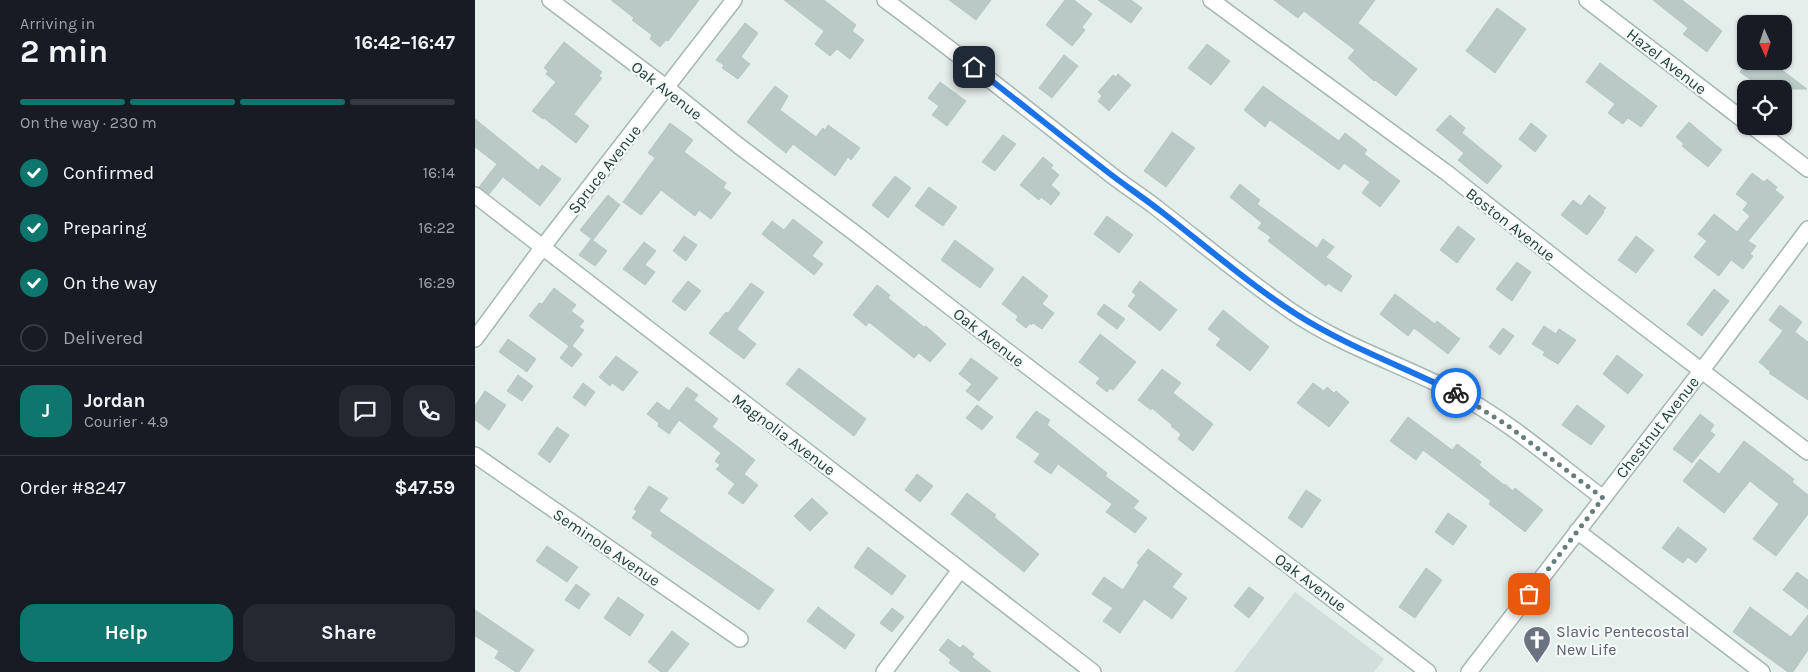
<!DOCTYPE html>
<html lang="en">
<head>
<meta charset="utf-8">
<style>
	body { margin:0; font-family:Karla,sans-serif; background:#242831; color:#f1f3f6; height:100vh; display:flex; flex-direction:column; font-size:19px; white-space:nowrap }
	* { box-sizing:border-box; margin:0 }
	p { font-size:16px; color:#9ea1a6 }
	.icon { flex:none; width:28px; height:28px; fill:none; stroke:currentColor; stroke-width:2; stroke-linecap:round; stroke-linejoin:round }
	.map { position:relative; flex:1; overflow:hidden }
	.drawer { display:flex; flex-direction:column; background:#171b24; width:475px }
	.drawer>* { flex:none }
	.needle { width:32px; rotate:177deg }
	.fabs { position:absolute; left:1262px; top:15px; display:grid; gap:10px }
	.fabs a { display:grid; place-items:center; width:55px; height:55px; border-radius:10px; background:#171b24; box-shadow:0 1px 4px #0004; font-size:25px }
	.pin { position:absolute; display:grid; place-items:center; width:42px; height:42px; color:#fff; margin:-21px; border-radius:10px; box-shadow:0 2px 8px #0006 }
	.courier { position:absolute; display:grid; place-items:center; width:50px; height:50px; margin:-25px; border:4px solid #1a73e8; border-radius:50%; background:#fff; color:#222; box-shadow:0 1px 6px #0007 }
	.head em { font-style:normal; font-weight:700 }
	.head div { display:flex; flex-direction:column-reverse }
	.head { display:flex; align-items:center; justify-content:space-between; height:85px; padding:0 20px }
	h1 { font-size:32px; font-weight:700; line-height:38px }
	.bar { display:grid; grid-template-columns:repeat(4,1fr); gap:8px 5px; align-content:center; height:60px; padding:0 20px }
	.bar i { height:6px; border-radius:4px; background:#363941 }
	.bar .on { background:#0f766e }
	.bar p { grid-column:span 4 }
	.line { display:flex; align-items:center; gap:12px; padding:0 20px; border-top:1px solid #363941 }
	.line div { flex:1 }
	.round { display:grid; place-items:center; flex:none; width:52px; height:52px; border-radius:15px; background:#242831 }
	ol { padding:0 20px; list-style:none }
	li { display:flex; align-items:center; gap:15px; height:55px }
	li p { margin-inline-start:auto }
	li .icon { padding:5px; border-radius:50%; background:#0f766e; color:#fff; stroke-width:4 }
	li:last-child { color:#9ea1a6 }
	li i { width:28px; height:28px; border:2px solid #363941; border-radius:50% }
	.primary-button { display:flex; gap:10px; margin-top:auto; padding:10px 20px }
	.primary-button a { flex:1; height:58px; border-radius:15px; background:#0f766e; color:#fff; font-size:20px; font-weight:700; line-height:58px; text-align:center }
	.primary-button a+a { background:#242831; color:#f1f3f6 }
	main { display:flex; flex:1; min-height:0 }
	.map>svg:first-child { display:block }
</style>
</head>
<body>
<main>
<section class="drawer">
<div class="head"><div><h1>2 min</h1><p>Arriving in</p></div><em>16:42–16:47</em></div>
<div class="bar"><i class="on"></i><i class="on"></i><i class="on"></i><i></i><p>On the way · 230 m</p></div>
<ol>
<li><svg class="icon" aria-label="check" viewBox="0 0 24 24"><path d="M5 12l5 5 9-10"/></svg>Confirmed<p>16:14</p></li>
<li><svg class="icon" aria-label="check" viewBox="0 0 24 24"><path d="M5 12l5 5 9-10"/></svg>Preparing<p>16:22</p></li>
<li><svg class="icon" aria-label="check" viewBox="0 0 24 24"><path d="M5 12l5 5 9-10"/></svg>On the way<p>16:29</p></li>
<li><i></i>Delivered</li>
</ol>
<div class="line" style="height:90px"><b class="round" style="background:#0f766e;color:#fff">J</b><div><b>Jordan</b><p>Courier · 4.9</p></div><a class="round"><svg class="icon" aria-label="chat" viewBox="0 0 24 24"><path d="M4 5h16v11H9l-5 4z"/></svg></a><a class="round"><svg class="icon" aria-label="phone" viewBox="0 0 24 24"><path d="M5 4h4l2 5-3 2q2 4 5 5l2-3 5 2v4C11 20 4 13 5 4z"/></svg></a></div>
<div class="line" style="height:65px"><div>Order #8247</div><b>$47.59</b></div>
<div class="primary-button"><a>Help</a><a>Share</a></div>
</section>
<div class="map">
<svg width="1333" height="672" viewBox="0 0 1333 672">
	<rect width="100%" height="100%" fill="#e4eeeb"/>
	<path fill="#d2dedb" d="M820,592L909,659L899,672H759Z"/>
	<path fill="#b9c9c5" stroke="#b6c8c4" d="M136,0H224L193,41L191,40L185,47L175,39L177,35L157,20L159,18Z
		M309,0H349L381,25L377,31L389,40L375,59L362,49L355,56L340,44L349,31Z
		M474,0H516L501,20Z
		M590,0H599L617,14L607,27L610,30L597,46L571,25Z
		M623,0H656L667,8L656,23Z
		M799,0H900L883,23L942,69L921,96L900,80L899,81L873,58L880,50L829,11L823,18Z
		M1178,0H1207L1247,31L1232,52L1208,34L1213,28Z
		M1022,8L1051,29L1020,73L991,51Z
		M270,23L283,33L266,57L275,64L263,79L247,68L249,65L241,60Z
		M89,42L127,72L124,76L127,78L99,114L114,126L101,143L69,118L68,119L57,111L81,82L71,74L73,71L69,68Z
		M732,44L755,61L736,85L713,68Z
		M589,55L603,66L577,98L564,88Z
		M1273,61H1295L1332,89H1289L1265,72Z
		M1125,63L1182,106L1166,127L1153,118L1148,124L1133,113L1140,104L1111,82Z
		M643,74L656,85L634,111L623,101L627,96L623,92L638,75L641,77Z
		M465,82L491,101L472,126L457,115L464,106L453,98Z
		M300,86L313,96L305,110L341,137L348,128L350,130L353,125L385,148L376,160L373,157L360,176L318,144L311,153L272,122Z
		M788,86L864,141L870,133L892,150L889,154L925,181L905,207L887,193L895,182L869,163L864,170L795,120L790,127L769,110Z
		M975,115L990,128L987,133L1027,166L1012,184L983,160L989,153L961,130Z
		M0,119L63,170L67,165L86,179L65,206L28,177L14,194L4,187L22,164L0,147Z
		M1214,122L1247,150L1233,167L1207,146L1209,144L1201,137Z
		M195,123L218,140L209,152L251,183L248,188L256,193L236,219L224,210L220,216L186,190L166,215L148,202L180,158L173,153Z
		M1056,123L1072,136L1060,152L1044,139Z
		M697,132L720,148L691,187L669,171Z
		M528,135L541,144L520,171L507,162Z
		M568,157L578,165L576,168L584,175L576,185L585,193L576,205L566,197L564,200L545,185Z
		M1277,173L1289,182L1292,179L1302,187L1300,190L1309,197L1273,241L1281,246L1275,254L1278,256L1268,269L1256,260L1244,276L1219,257L1232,241L1223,234L1239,214L1262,232L1275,216L1268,210L1273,203L1261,194Z
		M420,176L436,188L413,218L397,205Z
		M765,184L785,200L782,204L842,248L848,239L859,247L851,257L877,276L866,292L853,283L851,286L793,241L796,237L783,228L787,223L755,197Z
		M454,187L482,207L468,226L440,206Z
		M133,195L145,205L118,240L105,230Z
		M1114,195L1131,208L1128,211L1129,212L1112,235L1086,215L1098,200L1106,206Z
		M632,216L658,235L644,253L619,234Z
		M318,219L348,242L337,256L348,264L339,275L287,234L297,221L309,230Z
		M983,226L1000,239L982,263L965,250Z
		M209,236L222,245L211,261L198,251Z
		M1161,236L1179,250L1161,273L1143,260Z
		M116,239L132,251L120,266L104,255Z
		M480,240L519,269L505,288L466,260Z
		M169,242L181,251L170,265L180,272L170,285L148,269Z
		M1042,262L1056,272L1037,301L1021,289Z
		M548,276L573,296L567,304L579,313L567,329L558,323L556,325L555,323L551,328L541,320L543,316L527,304Z
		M213,281L226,291L210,311L197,301Z
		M665,281L702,310L685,331L653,306L661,295L657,292Z
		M276,283L289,292L262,329L281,344L269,359L234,333L251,312L253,313Z
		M402,285L415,295L413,298L449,327L451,326L471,344L455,362L444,353L439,358L394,322L391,326L378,315Z
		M79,288L101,305L96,311L109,321L104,327L109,330L97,346L107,354L97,367L85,358L94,346L54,316L64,303L67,304Z
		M1239,289L1254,301L1227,336L1212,324Z
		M920,294L960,324L962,321L985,339L973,354L939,328L933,336L905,314Z
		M629,304L650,319L642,329L622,314Z
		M1305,305L1327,322L1320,332L1333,342V400L1294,373L1296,372L1284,362L1308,331L1294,320Z
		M748,310L794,347L775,371L741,345L746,339L733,329Z
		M1069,326L1081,334L1084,329L1101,340L1083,364L1068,355L1070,352L1057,344Z
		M1028,328L1039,336L1025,355L1014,347Z
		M625,334L661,362L638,390L635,388L632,392L621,383L625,378L604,362Z
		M33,339L61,359L52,372L24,352Z
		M1142,355L1168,375L1153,394L1128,374Z
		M141,356L163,372L148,391L137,383L135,386L124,377Z
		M496,358L523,378L504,401L491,391L497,384L484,374Z
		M324,368L391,419L379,436L311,384Z
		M687,369L706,383L698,393L738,424L718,451L703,439L706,434L696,426L697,425L677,408L676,410L663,400Z
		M43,375L58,386L47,401L32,391Z
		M108,383L120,392L110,406L98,397Z
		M838,383L849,391L852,387L859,393L861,391L874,402L854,427L822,403Z
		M212,387L223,395L219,400L243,419L237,427L280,460L269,474L283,485L268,504L253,493L260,484L241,469L245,465L240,461L246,453L204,420L194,434L183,426L184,423L172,414L182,402L194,411Z
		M10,391L31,405L14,430L0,420V406Z
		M502,405L518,417L507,430L491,418Z
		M1102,405L1130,426L1116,445L1087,425Z
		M561,411L575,420L572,425L632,473L630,476L664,501L658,508L672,518L660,533L631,512L637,504L583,464L576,474L559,462L565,454L541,437Z
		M1225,414L1239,425L1235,431L1240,435L1217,463L1198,449Z
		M933,417L977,450L982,444L1006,462L1004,465L1029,485L1030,484L1038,491L1040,488L1068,510L1050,532L1014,504L1016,501L948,450L941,460L915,441Z
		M82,427L94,435L75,463L63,454Z
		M1269,441L1319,479L1317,482L1333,495V514L1301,556L1278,539L1304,504L1275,481L1249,513L1208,481L1225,459L1244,474Z
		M442,474L458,486L445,502L430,490Z
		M174,486L193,498L184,511L299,590L284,610L176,536L178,532L157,518L162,511L159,509Z
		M831,490L846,500L827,528L813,518Z
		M492,493L521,515L519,517L564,554L549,572L476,514Z
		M337,498L353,513L335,531L319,516Z
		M973,513L992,526L978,545L960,532Z
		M1203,527L1232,549L1221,563L1213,557L1208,563L1187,548Z
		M72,546L103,567L92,582L61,561Z
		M393,547L431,576L417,595L379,567Z
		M673,549L707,574L697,587L712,598L697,619L669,599L645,633L628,621L638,608L617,594L629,577L648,590L664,565L662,563Z
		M951,568L967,580L940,618L924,607Z
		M1322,572L1333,580V609L1308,590Z
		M101,584L115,594L104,609L90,600Z
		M774,587L789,598L774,618L759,606Z
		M143,597L169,615L155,636L129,618Z
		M343,607L380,635L370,649L332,621Z
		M1275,607L1316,637L1333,615V650L1318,672H1313L1258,632Z
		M417,608L429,617L417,632L405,623Z
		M0,610L59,650L44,672H41L20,658L24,651L0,636Z
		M197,631L214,644L192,672H186L173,662Z
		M473,639L485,648L488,645L499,654L497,657L516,672H486L474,663L476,660L464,650Z"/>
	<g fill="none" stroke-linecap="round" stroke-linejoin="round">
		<defs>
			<path id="minor" d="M75,0L192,88L264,146L381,234L502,328L953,672
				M410,0C485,55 557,113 630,170C647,184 665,195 683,209C728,244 772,281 819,313C870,347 928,365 981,393C1034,421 1080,462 1128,498
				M736,0L972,173L1113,284L1333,452
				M1112,0L1271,122
				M1277,126L1333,169
				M0,195L618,672
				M0,339L67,248L259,0
				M0,455L265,639
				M1102,531L1287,672
				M409,672L485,570
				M994,672L1227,370L1333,229"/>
		</defs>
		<use href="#minor" stroke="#a6b6b4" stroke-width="18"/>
		<use href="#minor" stroke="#fff" stroke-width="15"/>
	</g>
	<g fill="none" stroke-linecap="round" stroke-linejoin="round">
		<path stroke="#677d7b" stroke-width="5" stroke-dasharray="0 9" d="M981,393L1032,425L1128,498L1054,594"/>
		<path stroke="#1a73e8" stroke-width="6" d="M499,67C543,101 586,136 630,170C649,185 669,198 688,213C732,247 774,284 821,314C871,346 927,366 981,393"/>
	</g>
	<defs>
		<symbol id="church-pin" viewBox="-11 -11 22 30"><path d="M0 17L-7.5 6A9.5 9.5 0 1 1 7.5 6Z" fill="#6b7280" stroke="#f5faf8"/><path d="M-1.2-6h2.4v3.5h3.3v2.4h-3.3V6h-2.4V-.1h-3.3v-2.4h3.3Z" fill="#fff"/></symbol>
	</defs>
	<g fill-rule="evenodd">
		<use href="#church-pin" x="1046" y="624" width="32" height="43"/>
	</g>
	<g text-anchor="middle" stroke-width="4.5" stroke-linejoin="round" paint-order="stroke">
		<g font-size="16" fill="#23403e" stroke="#f5faf8">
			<text transform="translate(1192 61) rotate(38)" y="6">Hazel Avenue</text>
			<text transform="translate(192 90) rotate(38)" y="6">Oak Avenue</text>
			<text transform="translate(129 169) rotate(-52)" y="6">Spruce Avenue</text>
			<text transform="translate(1036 224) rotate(38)" y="6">Boston Avenue</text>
			<text transform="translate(514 337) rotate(38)" y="6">Oak Avenue</text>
			<text transform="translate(1182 427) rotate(-52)" y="6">Chestnut Avenue</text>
			<text transform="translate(309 434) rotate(37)" y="6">Magnolia Avenue</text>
			<text transform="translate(132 547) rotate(34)" y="6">Seminole Avenue</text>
			<text transform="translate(836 582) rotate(37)" y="6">Oak Avenue</text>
		</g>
		<g font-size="16" fill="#5b616d" stroke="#f5faf8" text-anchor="start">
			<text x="1081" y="637">Slavic Pentecostal<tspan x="1081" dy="18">New Life</tspan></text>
		</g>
	</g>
</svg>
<div class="fabs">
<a><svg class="needle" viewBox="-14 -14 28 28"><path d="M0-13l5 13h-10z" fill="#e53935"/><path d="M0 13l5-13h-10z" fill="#9ea1a6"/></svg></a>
<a><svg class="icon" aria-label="locate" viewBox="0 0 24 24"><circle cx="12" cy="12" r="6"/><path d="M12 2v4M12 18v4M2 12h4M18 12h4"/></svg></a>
</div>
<div class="pin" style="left:1054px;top:594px;background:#ea580c"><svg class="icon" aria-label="bag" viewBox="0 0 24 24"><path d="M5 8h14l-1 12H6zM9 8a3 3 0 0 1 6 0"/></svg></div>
<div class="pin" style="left:499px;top:67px;background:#1f2937"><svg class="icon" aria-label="home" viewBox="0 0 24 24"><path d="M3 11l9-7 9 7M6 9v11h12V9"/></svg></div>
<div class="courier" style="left:981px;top:393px"><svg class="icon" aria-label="bike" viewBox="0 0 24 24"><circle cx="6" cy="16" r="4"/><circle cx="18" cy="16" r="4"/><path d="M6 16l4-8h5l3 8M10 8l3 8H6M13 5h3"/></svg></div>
</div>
</main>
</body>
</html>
